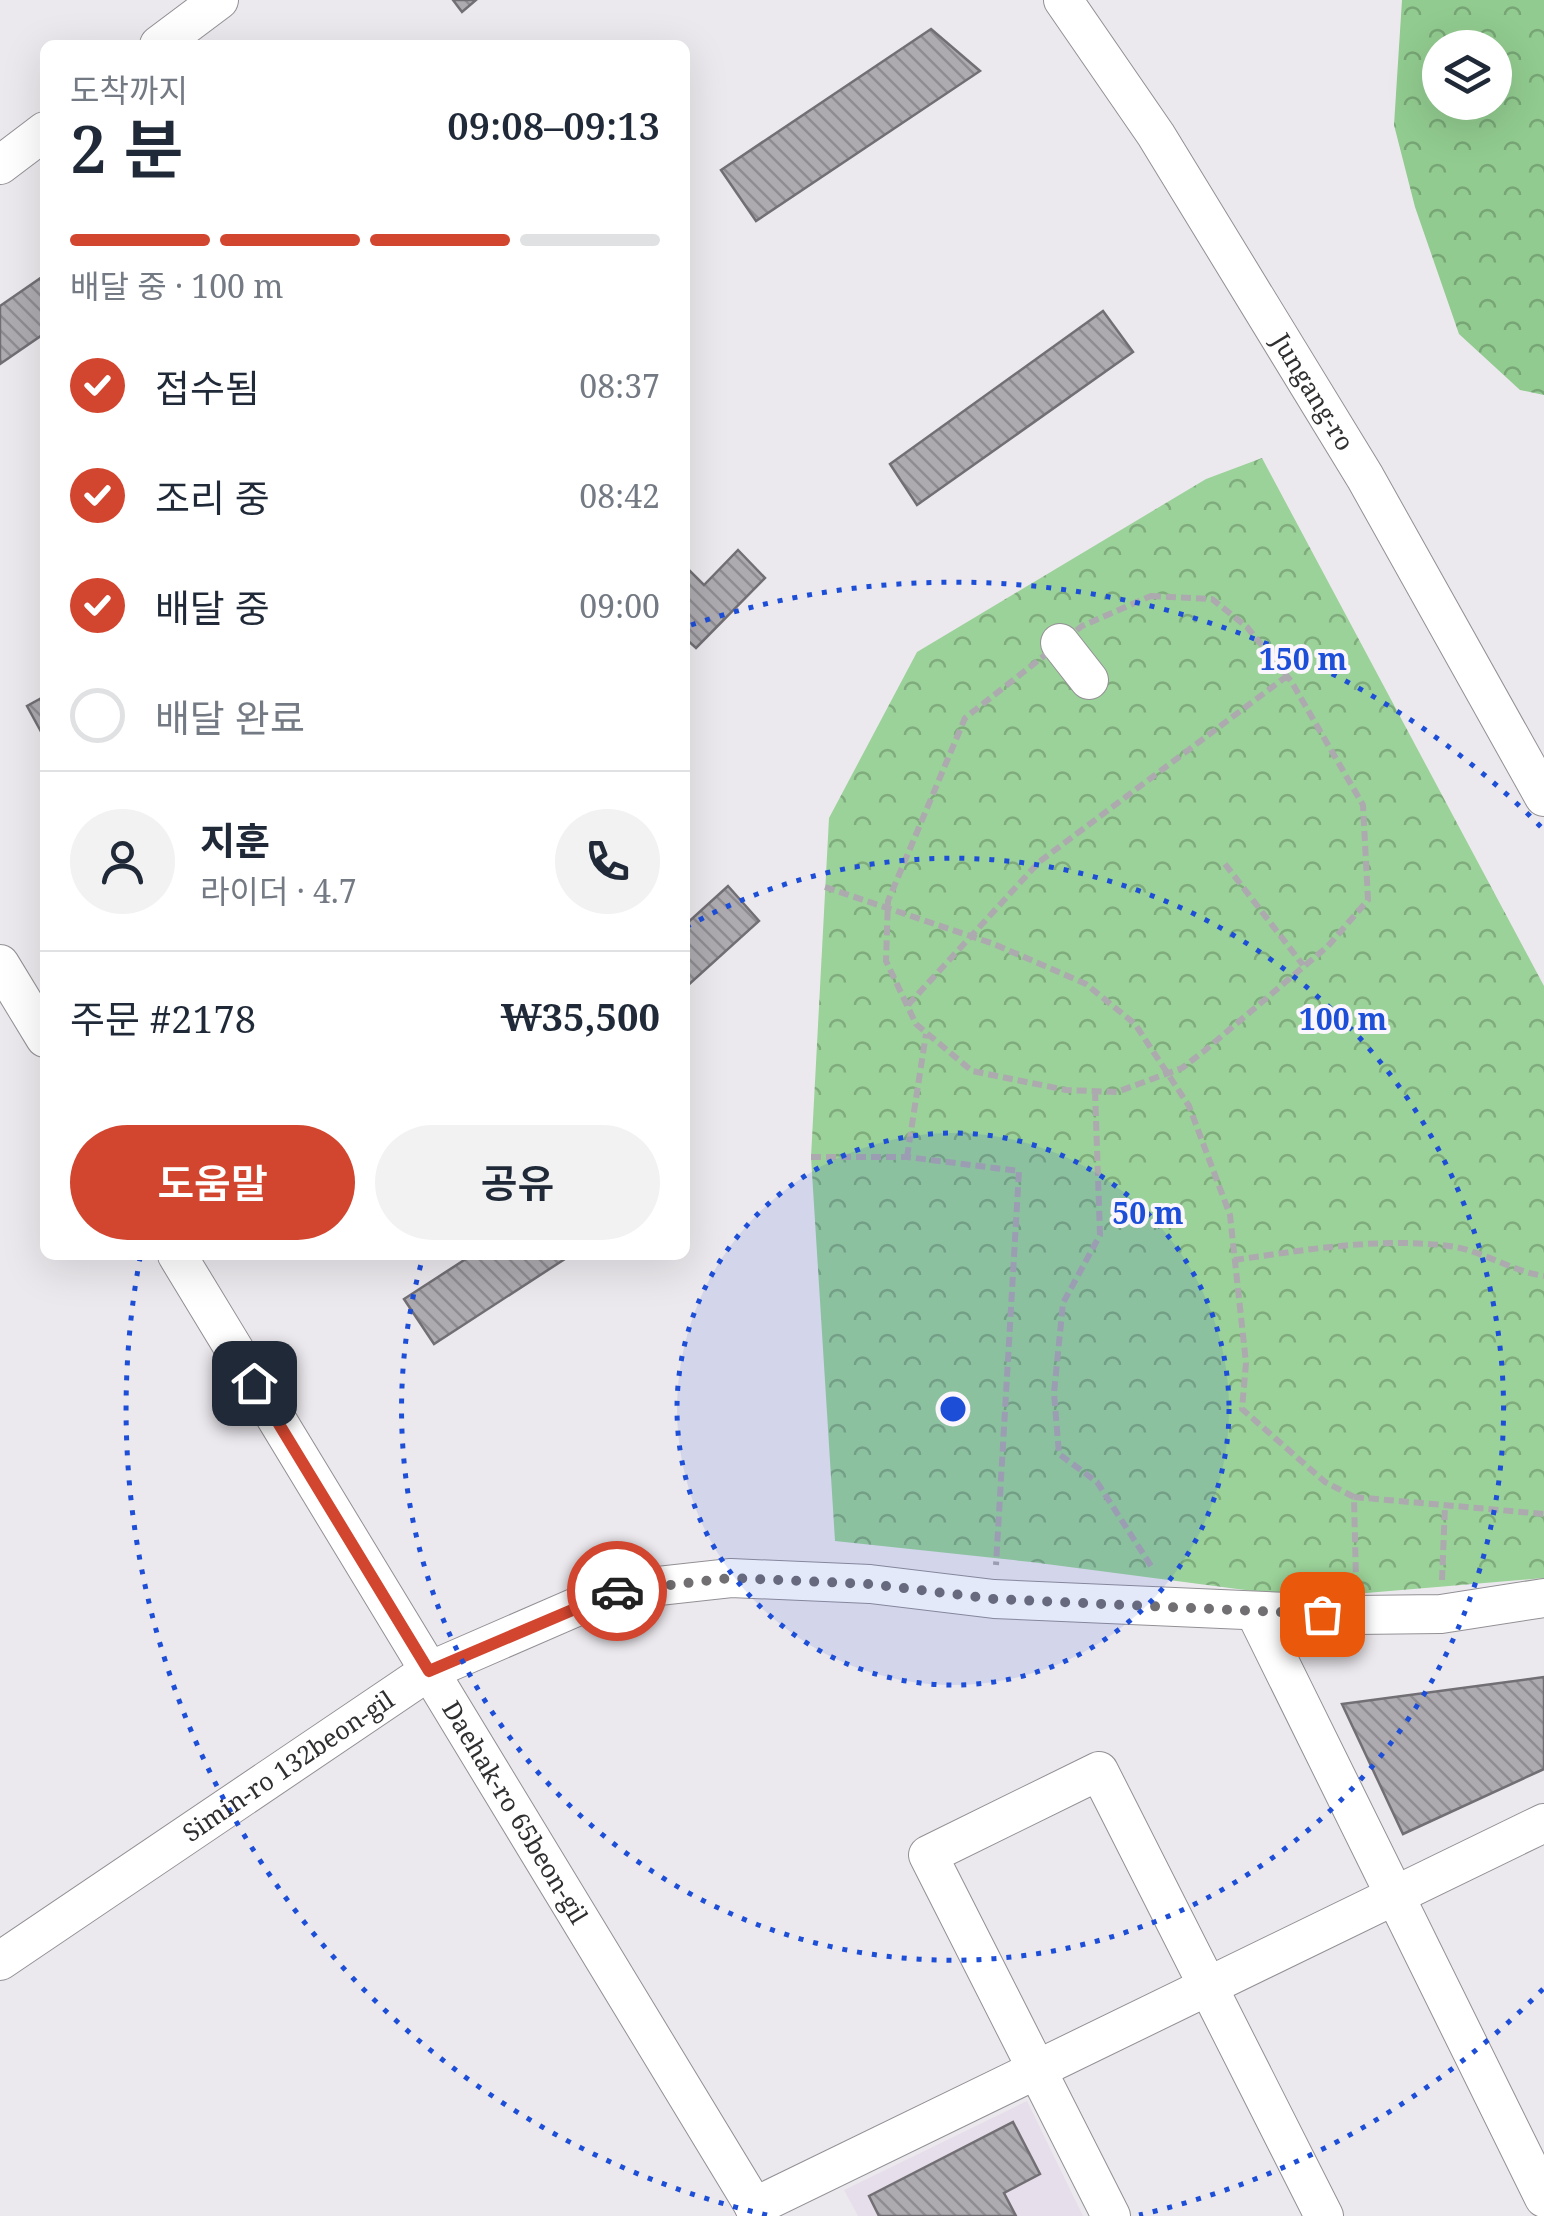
<!DOCTYPE html>
<html lang="ko">
<head>
<meta charset="utf-8">
<style>
	body { margin:0; font-family:"Noto Serif","Noto Sans KR",serif; background:#f2f2f3; color:#1f2937; height:100vh; display:flex; flex-direction:column; font-size:38px; white-space:nowrap }
	* { box-sizing:border-box; margin:0 }
	p { font-size:32px; color:#747a83 }
	.icon { flex:none; width:55px; height:55px; fill:none; stroke:currentColor; stroke-width:2; stroke-linecap:round; stroke-linejoin:round }
	.map { position:relative; flex:1; overflow:hidden }
	.sheet { position:absolute; left:40px; top:40px; width:650px; height:1220px; display:flex; flex-direction:column; background:#fff; border-radius:15px; box-shadow:0 10px 40px #0002 }
	.sheet>* { flex:none }
	.tools { position:absolute; left:1422px; top:30px; display:grid; gap:20px }
	.tools a { display:grid; place-items:center; width:90px; height:90px; border-radius:50%; background:#fff; box-shadow:0 10px 40px #0002; font-size:50px }
	.pin { position:absolute; display:grid; place-items:center; width:85px; height:85px; color:#fff; margin:-42px; border-radius:20px; box-shadow:0 5px 15px #0006 }
	.courier { position:absolute; display:grid; place-items:center; width:100px; height:100px; margin:-50px; border:8px solid #d2462f; border-radius:50%; background:#fff; color:#222; box-shadow:0 2px 12px #0007 }
	.summary em { font-style:normal; font-weight:600 }
	.summary div { display:flex; flex-direction:column-reverse }
	.summary { display:flex; align-items:center; justify-content:space-between; height:170px; padding:0 30px }
	h1 { font-size:65px; font-weight:600; line-height:75px }
	.bar { display:grid; grid-template-columns:repeat(4,1fr); gap:15px 10px; align-content:center; height:120px; padding:0 30px }
	.bar i { height:12px; border-radius:8px; background:#e0e1e3 }
	.bar .selected { background:#d2462f }
	.bar p { grid-column:span 4 }
	.line { display:flex; align-items:center; gap:25px; padding:0 30px; border-top:2px solid #e0e1e3 }
	.line div { flex:1 }
	.round { display:grid; place-items:center; flex:none; width:105px; height:105px; border-radius:52px; background:#f2f2f3 }
	ol { padding:0 30px; list-style:none }
	li { display:flex; align-items:center; gap:30px; height:110px }
	li p { margin-inline-start:auto }
	li .icon { padding:10px; border-radius:50%; background:#d2462f; color:#fff; stroke-width:4 }
	li:last-child { color:#747a83 }
	li i { width:55px; height:55px; border:5px solid #e0e1e3; border-radius:50% }
	.action { display:flex; gap:20px; margin-top:auto; padding:20px 30px }
	.action a { flex:1; height:115px; border-radius:60px; background:#d2462f; color:#fff; font-size:40px; font-weight:600; line-height:115px; text-align:center }
	.action a+a { background:#f2f2f3; color:#1f2937 }
	.map>svg:first-child { display:block }
</style>
</head>
<body>
<div class="map">
<svg width="1544" height="2216" viewBox="0 0 1544 2216">
	<defs>
		<pattern id="forest-crowns" width="20" height="18" patternUnits="userSpaceOnUse" patternTransform="scale(2.5)"><rect width="20" height="18" fill="#91cb8f"/><path d="M2 6a3 3 0 1 1 6 0M12 15a3 3 0 1 1 6 0" fill="none" stroke="#77a575"/></pattern>
		<pattern id="park-crowns" width="20" height="18" patternUnits="userSpaceOnUse" patternTransform="scale(2.5)"><rect width="20" height="18" fill="#9bd299"/><path d="M2 6a3 3 0 1 1 6 0M12 15a3 3 0 1 1 6 0" fill="none" stroke="#7fab7d"/></pattern>
		<pattern id="building-back-hatch" width="6" height="6" patternUnits="userSpaceOnUse" patternTransform="scale(2.5)"><rect width="6" height="6" fill="#aeabb0"/><path d="M-1 5l2 2M0 0l6 6M5-1l2 2" fill="none" stroke="#8e8c90"/></pattern>
	</defs>
	<rect width="100%" height="100%" fill="#ece9ee"/>
	<path fill="#e6deea" d="M1027,2101L1083,2216H858L844,2190Z"/>
	<path fill="url(#forest-crowns)" fill-rule="evenodd" d="M1402,0H1544V395L1520,390L1459,334L1415,207L1394,125ZM1440,48H1495V102H1440Z"/>
	<path fill="url(#park-crowns)" d="M1262,458L1544,986V1578L1307,1598L1031,1562L835,1541L811,1157L829,818L917,652L1206,479Z"/>
	<path fill="url(#building-back-hatch)" stroke="#726f74" stroke-width="2.5" d="M453,0H476L462,12Z
		M931,29L980,71L756,221L721,170Z
		M42,277L45,281V333L0,364V306Z
		M1103,311L1133,352L917,505L890,464Z
		M738,550L765,578L696,648L685,638V566L704,585Z
		M45,696V739L27,706Z
		M728,886L759,921L685,988V925Z
		M472,1255H571L434,1344L404,1299Z
		M1544,1677V1769L1403,1834L1342,1704Z
		M1013,2122L1040,2174L1004,2193L1016,2216H879L869,2196Z"/>
	<g fill="none" stroke-linecap="round" stroke-linejoin="round">
		<defs>
			<g id="minor">
				<path id="s1" d="M1063,0L1156,135L1365,477L1544,797"/>
				<path d="M159,45L219,0"/>
				<path d="M0,165L45,131"/>
				<path d="M1060,643L1089,680"/>
				<path d="M0,964L45,1038"/>
				<path id="s2" d="M177,1255L760,2216"/>
				<path d="M1255,1612L1544,2198"/>
				<path id="s3" d="M0,1961L429,1671L613,1591L731,1578L870,1584L994,1599L1356,1615L1441,1614L1544,1598"/>
				<path d="M754,2207L1544,1823"/>
				<path d="M1111,2216L928,1855L1099,1771L1324,2216"/>
			</g>
		</defs>
		<use href="#minor" stroke="#939095" stroke-width="40"/>
		<path stroke="#acaaae" stroke-width="6" stroke-dasharray="10 5" stroke-linecap="butt" d="M1151,596L1212,599L1247,627L1291,681L1363,805L1368,900L1328,946L1203,1052L1182,1068L1117,1092L1066,1090L972,1071L916,1024L886,961L888,901L965,718L1082,626Z
			M1225,864L1303,965
			M825,887L994,944L1086,984L1135,1024L1189,1106L1230,1215L1246,1363L1242,1409L1325,1482L1354,1497L1356,1581
			M908,1005L1039,862L1287,676
			M1095,1091L1100,1235L1063,1303L1054,1393L1059,1454L1097,1482L1153,1569
			M811,1157H907L1019,1171L996,1565
			M907,1157L926,1034
			M1234,1260C1306,1250 1377,1237 1449,1246C1481,1250 1511,1271 1544,1276
			M1354,1497L1544,1514
			M1442,1580L1445,1506"/>
		<use href="#minor" stroke="#fff" stroke-width="38"/>
	</g>
	<g fill="none" stroke-linecap="round" stroke-linejoin="round">
		<path stroke="#716f72" stroke-width="10" stroke-dasharray="0 18" d="M617,1591L731,1578L870,1584L994,1599L1322,1614"/>
		<path stroke="#d2462f" stroke-width="12" d="M254,1383L429,1671L617,1591"/>
	</g>
	<circle cx="953" cy="1409" r="276" fill="#1d4ed8" fill-opacity=".12"/>
	<g fill="none" stroke="#1d4ed8" stroke-width="5" stroke-dasharray="5 10">
		<circle cx="953" cy="1409" r="276"/>
		<path d="M686 927A551 551 0 1 1 423 1257"/>
		<path d="M1543 1989A827 827 0 0 1 1139 2215M767 2215A827 827 0 0 1 140 1258M691 625A827 827 0 0 1 1543 829"/>
	</g>
	<g text-anchor="middle" stroke-width="8" stroke-linejoin="round" paint-order="stroke">
		<g font-size="25" fill="#2f2e30" stroke="#faf6fb">
			<text dy="9" stroke="none"><textPath href="#s1" startOffset="465">Jungang-ro</textPath></text>
			<text dy="9" stroke="none"><textPath href="#s3" startOffset="348">Simin-ro 132beon-gil</textPath></text>
			<text dy="9" stroke="none"><textPath href="#s2" startOffset="652">Daehak-ro 65beon-gil</textPath></text>
		</g>
	</g>
	<circle cx="953" cy="1409" r="15" fill="#1d4ed8" stroke="#faf6fb" stroke-width="5"/>
	<g font-size="30" text-anchor="middle" font-weight="bold" fill="#1d4ed8" stroke="#faf6fb" stroke-width="8" stroke-linejoin="round" paint-order="stroke">
		<text x="1303" y="670">150 m</text>
		<text x="1343" y="1030">100 m</text>
		<text x="1148" y="1224">50 m</text>
	</g>
</svg>
<div class="tools">
<a><svg class="icon" aria-label="layers" viewBox="0 0 24 24"><path d="M12 4l9 5-9 5-9-5zM3 14l9 5 9-5"/></svg></a>
</div>
<div class="pin" style="left:1322px;top:1614px;background:#ea580c"><svg class="icon" aria-label="bag" viewBox="0 0 24 24"><path d="M5 8h14l-1 12H6zM9 8a3 3 0 0 1 6 0"/></svg></div>
<div class="pin" style="left:254px;top:1383px;background:#1f2937"><svg class="icon" aria-label="home" viewBox="0 0 24 24"><path d="M3 11l9-7 9 7M6 9v11h12V9"/></svg></div>
<div class="courier" style="left:617px;top:1591px"><svg class="icon" aria-label="car" viewBox="0 0 24 24"><path d="M5 17H2v-5l4-1 3-4h7l3 4 3 1v5h-3M9 17h6M6 11h13"/><circle cx="7" cy="17" r="2"/><circle cx="17" cy="17" r="2"/></svg></div>
<section class="sheet">
<div class="summary"><div><h1>2 분</h1><p>도착까지</p></div><em>09:08–09:13</em></div>
<div class="bar"><i class="selected"></i><i class="selected"></i><i class="selected"></i><i></i><p>배달 중 · 100 m</p></div>
<ol>
<li><svg class="icon" aria-label="check" viewBox="0 0 24 24"><path d="M5 12l5 5 9-10"/></svg>접수됨<p>08:37</p></li>
<li><svg class="icon" aria-label="check" viewBox="0 0 24 24"><path d="M5 12l5 5 9-10"/></svg>조리 중<p>08:42</p></li>
<li><svg class="icon" aria-label="check" viewBox="0 0 24 24"><path d="M5 12l5 5 9-10"/></svg>배달 중<p>09:00</p></li>
<li><i></i>배달 완료</li>
</ol>
<div class="line" style="height:180px"><a class="round"><svg class="icon" aria-label="person" viewBox="0 0 24 24"><circle cx="12" cy="8" r="4"/><path d="M4 21q1-7 8-7t8 7"/></svg></a><div><b>지훈</b><p>라이더 · 4.7</p></div><a class="round"><svg class="icon" aria-label="phone" viewBox="0 0 24 24"><path d="M5 4h4l2 5-3 2q2 4 5 5l2-3 5 2v4C11 20 4 13 5 4z"/></svg></a></div>
<div class="line" style="height:130px"><div>주문 #2178</div><b>₩35,500</b></div>
<div class="action"><a>도움말</a><a>공유</a></div>
</section>
</div>
</body>
</html>
